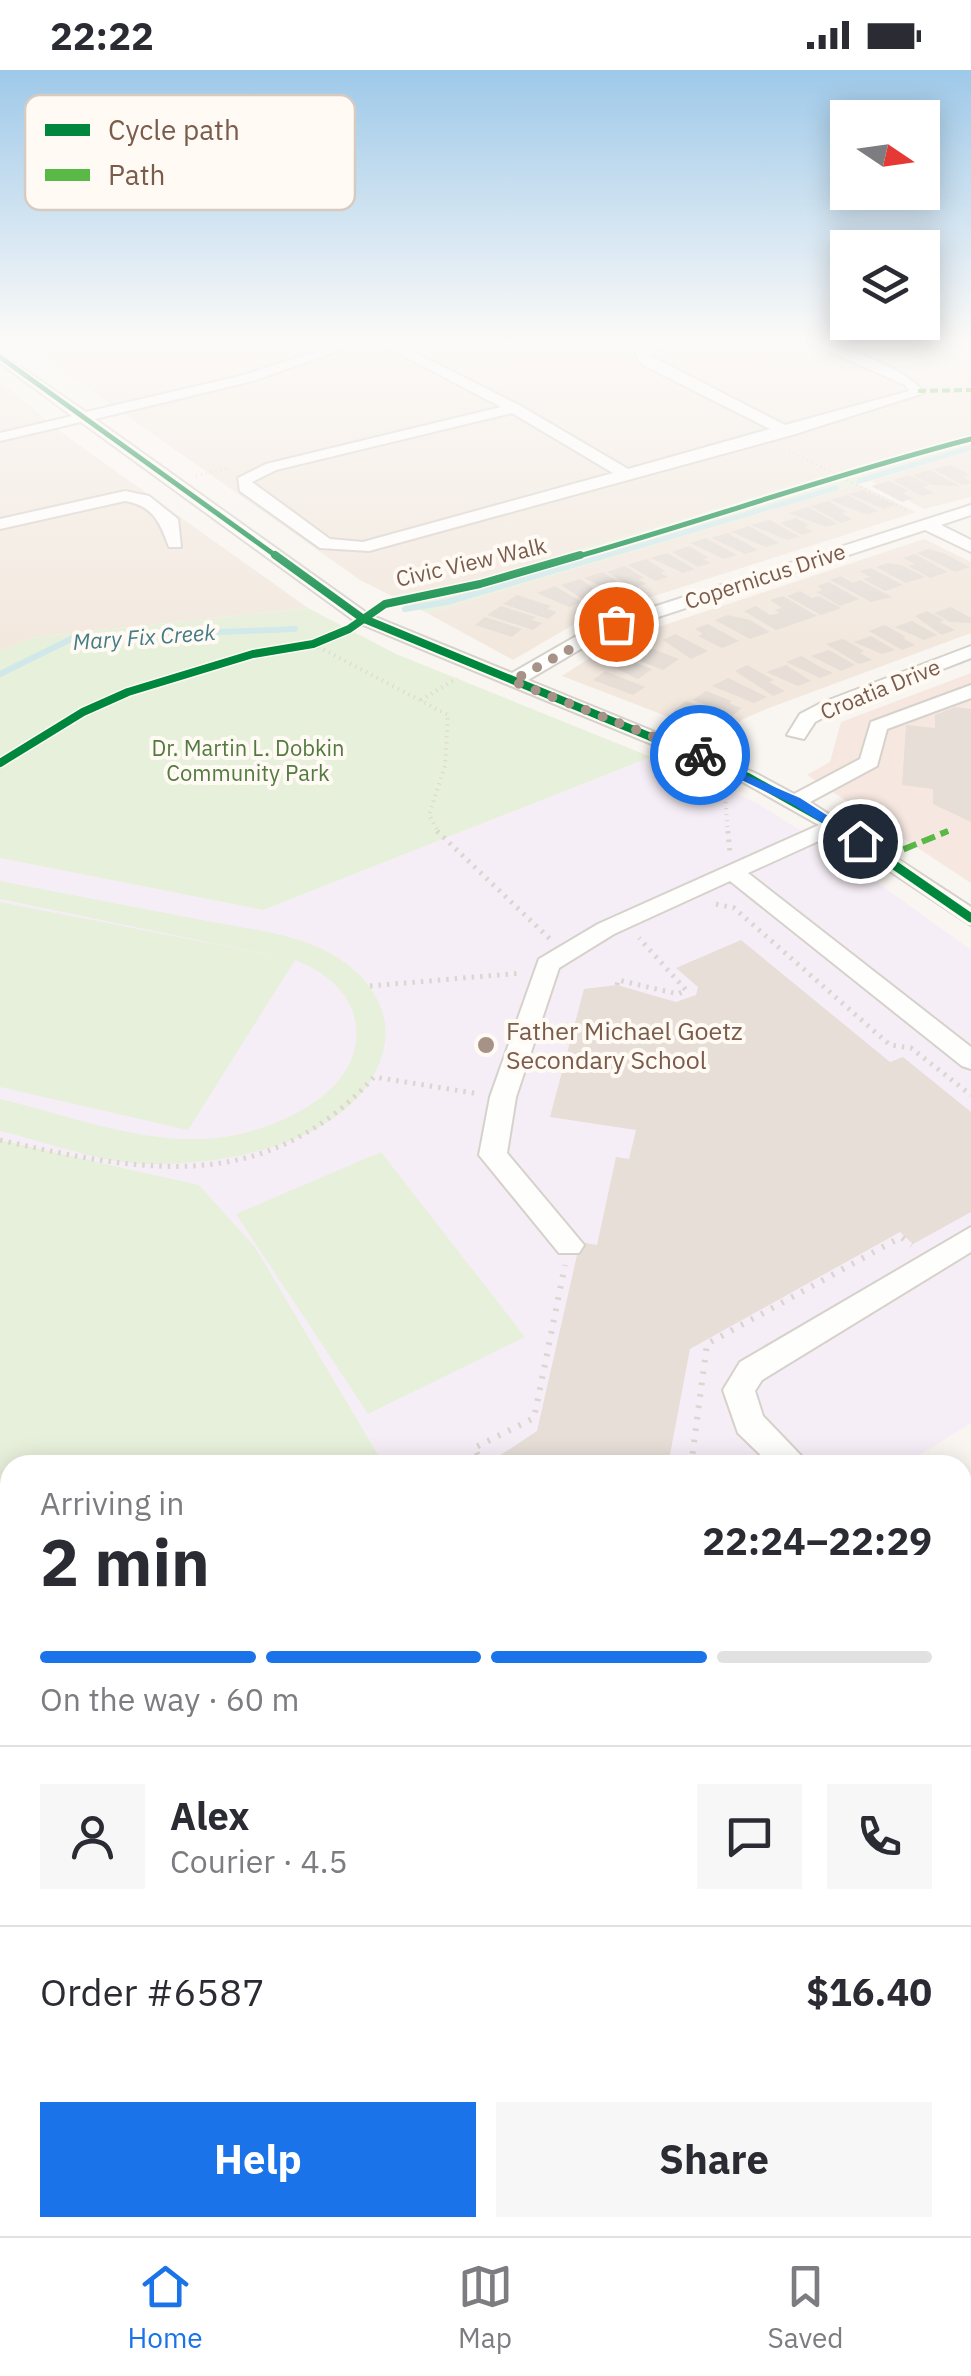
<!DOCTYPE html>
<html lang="en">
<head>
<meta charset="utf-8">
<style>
	body { margin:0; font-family:"IBM Plex Sans",sans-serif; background:#f7f7f7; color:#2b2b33; height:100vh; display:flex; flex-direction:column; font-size:38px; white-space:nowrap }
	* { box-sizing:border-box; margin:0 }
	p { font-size:32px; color:#7c7c81 }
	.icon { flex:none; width:55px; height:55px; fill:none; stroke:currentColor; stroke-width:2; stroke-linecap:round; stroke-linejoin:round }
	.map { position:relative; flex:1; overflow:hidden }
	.drawer { position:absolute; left:0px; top:1385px; width:972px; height:782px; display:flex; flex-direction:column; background:#fff; border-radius:30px 30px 0 0; box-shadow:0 5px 25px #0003 }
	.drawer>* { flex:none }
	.needle { width:65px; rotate:103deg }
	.controls { position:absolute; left:830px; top:30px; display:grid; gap:20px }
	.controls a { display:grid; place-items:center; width:110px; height:110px; border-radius:0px; background:#fff; box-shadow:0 5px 25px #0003; font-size:50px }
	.pin { position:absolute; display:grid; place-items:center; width:85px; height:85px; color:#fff; margin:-42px; border:5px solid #fff; border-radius:50%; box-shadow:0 2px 10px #0007 }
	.courier { position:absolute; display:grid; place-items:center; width:100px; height:100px; margin:-50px; border:8px solid #1a73e8; border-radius:50%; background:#fff; color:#222; box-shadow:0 2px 12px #0007 }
	.overview em { font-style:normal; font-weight:800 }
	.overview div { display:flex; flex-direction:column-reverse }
	.overview { display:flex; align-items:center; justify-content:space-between; height:170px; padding:0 40px }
	h1 { font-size:65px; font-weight:800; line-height:75px }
	.bar { display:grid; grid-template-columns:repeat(4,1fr); gap:15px 10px; align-content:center; height:120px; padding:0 40px }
	.bar i { height:12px; border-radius:8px; background:#e1e1e2 }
	.bar .on { background:#1a73e8 }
	.bar p { grid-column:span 4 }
	.line { display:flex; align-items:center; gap:25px; padding:0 40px; border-top:2px solid #e1e1e2 }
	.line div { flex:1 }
	.round { display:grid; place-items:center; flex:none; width:105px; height:105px; border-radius:0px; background:#f7f7f7 }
	.primary-button { display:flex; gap:20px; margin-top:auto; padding:20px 40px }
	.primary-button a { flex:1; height:115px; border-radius:0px; background:#1a73e8; color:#fff; font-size:40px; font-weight:800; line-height:115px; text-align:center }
	.primary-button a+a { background:#f7f7f7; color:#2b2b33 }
	.status { display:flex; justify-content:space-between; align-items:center; height:70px; padding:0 50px; background:#fff; direction:ltr }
	.status svg { height:28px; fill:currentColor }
	.menu { display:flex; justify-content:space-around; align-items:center; height:140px; border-top:2px solid #e1e1e2; background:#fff; font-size:28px; color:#7c7c81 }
	.menu a { display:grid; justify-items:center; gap:5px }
	.menu .on { color:#1a73e8 }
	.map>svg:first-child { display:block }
</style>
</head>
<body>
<div class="status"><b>22:22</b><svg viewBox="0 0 49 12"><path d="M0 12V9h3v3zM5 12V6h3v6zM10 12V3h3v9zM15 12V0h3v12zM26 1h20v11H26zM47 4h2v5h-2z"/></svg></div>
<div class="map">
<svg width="971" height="2166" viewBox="0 0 971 2166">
	<rect width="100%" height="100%" fill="#f9f5f0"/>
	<path fill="#f2e8de" d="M24,273H923L971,291V362L474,511L392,526L360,510Z
		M0,311L65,365L308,538L34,567L0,581Z
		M971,381V427L924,439L871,411Z
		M858,414L916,442L583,549L513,590L427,543Z
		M924,469L971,492V563L769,638L743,649L721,667L562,606L616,571Z
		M963,2046L971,2049V2166H492L496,2158H962Z"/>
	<path fill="#f6e8e1" d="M971,603V813L807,705L830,692L841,652Z"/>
	<path fill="#f6eef6" d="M651,687L757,733L841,786L971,880V1353L904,1395H384L255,1177L199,1115L0,1070V788L263,840Z"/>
	<path fill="#e7f0db" d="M971,362V381L427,543L392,526L474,511Z
		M308,538L396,584L651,687L263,840L0,788V581L34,567Z
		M0,811C67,824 134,837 202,850C247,859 300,863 340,889C369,908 392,941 384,978C363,1074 215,1100 133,1093C89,1089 43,1071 0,1061V1029C68,1045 146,1076 217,1068C274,1062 373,1020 354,946C346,918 321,900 295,890L188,1060L0,1017V832L295,890L0,829Z
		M0,1070L199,1115L255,1177L384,1395H10V2158H136L130,2166H0Z
		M381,1082L525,1267L368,1344L236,1144Z"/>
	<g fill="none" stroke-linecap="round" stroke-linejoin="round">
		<path stroke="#d0e8ea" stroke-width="5" d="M859,411L971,378
			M598,488L836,418"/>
		<path stroke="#d0e8ea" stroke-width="6" d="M405,539L447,532L606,485
			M0,604L73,568L295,559"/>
	</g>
	<path fill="#e6ded7" d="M951,395L970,405L963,406L971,413L962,415L933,399Z
		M930,400L960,416L931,415L913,405Z
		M909,405L929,415L923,417L934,423L922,426L892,410Z
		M889,411L909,421L902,423L913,428L902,432L871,416Z
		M863,420L895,435L884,439L849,424Z
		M848,425L878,441L867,445L830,430Z
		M828,431L847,442L841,443L852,449L841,453L810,436Z
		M808,437L838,454L826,457L789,443Z
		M796,448L809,455L805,457L813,462L802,465L780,453Z
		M770,450L800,467L787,470L751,455Z
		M749,456L779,473L766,477L731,462Z
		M728,463L758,480L745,484L711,468Z
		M706,468L737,485L724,489L690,473Z
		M689,476L708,487L703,489L711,493L698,497L672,482Z
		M928,479L943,483L970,497L955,502L917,483Z
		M667,483L695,499L683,503L651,488Z
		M915,484L948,502L930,508L908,496L915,494L903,488Z
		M646,489L665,501L661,503L668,507L655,511L628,495Z
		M888,493L901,495L925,507L906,513L876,497Z
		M625,496L644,508L639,509L646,514L633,518L607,502Z
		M871,498L903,515L885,521L863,509L870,507L859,501Z
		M603,502L629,519L615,523L584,508Z
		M841,506L853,513L860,510L892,527L871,532L830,510Z
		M580,509L598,521L593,523L600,527L587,532L561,515Z
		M829,512L859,529L840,536L816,522L823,520L817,516Z
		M555,516L582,532L569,537L537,523Z
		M800,521L812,528L819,526L841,538L821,545L787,526Z
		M517,525L551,536L547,539L557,542L548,549L503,534Z
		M783,526L817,546L776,560L744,541L756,536L770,545L780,543L775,540L782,538L770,530Z
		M501,536L536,547L532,550L542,553L533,560L487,545Z
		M951,537L971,548V553L950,552L934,543Z
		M927,541L944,550L940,552L955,560L942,565L915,546Z
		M728,545L750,550L770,562L750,569L715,550Z
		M485,547L522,559L512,567L475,555Z
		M912,551L937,565L924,570L895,557Z
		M708,554L739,571L722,578L698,566L703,564L695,559Z
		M885,555L906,567L903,568L915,575L902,580L869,561Z
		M675,564L708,581L691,589L663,570Z
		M871,566L895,580L882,584L854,572Z
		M843,569L864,581L860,583L872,590L859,594L826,574Z
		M630,576L645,582L650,578L679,589L663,600L620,583Z
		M829,580L855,595L841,601L811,586Z
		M614,585L652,599L638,609L603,592Z
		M802,586L818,596L833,603L820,608L786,592Z
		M747,595L774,610L769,612L785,621L773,626L735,601Z
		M786,595L811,611L798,616L766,602Z
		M605,601L645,617L633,625L593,610Z
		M728,608L767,627L754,633L712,616Z
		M706,621L732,631L729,633L742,638L733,645L693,630Z
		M686,631L731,649L721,656L673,641Z
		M955,637L971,639V752L933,734V719L902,715L906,655L935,658V645Z
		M741,870L890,992L903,987L971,1042V1142L913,1174L900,1162L690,1279L668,1395H492L490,1392L537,1361L580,1172L597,1175L616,1087L629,1089L636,1060L550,1047L584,919L617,915L676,932L696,925L698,917L676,898Z
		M971,1700V1764L962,1754V1707Z
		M962,2117L971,2119V2166H944V2158H962Z
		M572,2158H693L697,2161L695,2166H582Z
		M825,2158H902L900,2166H823Z"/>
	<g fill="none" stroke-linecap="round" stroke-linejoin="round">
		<defs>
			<path id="minor" d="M340,273H360L253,311L95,349L368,544L512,603L594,556L971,435V445L941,455L971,470V482L925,460L606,564L528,610L755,703L794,724L860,689L871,652L971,615V628L887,659L877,696L810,732L971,837V855L834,764L748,803L971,977V999L962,996L730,811L614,864L559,898L516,1027L507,1083L584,1175L579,1183H559L479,1085L490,1027L539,889L598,854L819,755L741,711L356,552L81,352L0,371V363L72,346L0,293V283L86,342L244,305Z
				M379,273H396L519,335L628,399L770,359L643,295L635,284L646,273H674L649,285L785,355L909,321L905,315L810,273C839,273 909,299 924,323L792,365L369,481L320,478L240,421L238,408L266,394L501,337ZM512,343L613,403L363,472L330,469L252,412L276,400Z
				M125,421L149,426L178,449L181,477H169C160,453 154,436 125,431L0,459V449Z
				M971,576V588L835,641L815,652L804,669L787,665L800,644L821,633Z
				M971,1157V1182L762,1310L755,1321L763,1346L810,1395H771L738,1363L723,1320L740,1292Z
				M971,1420V1453L962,1456V1423Z
				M971,1572V1610L962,1613V1575Z
				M962,1884L971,1888V1936L962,1933Z
				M237,2158H284L281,2166H234Z
				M416,2158H464L461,2166H413Z"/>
		</defs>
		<use href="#minor" stroke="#d7d1cb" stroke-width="4"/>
		<path stroke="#dcd5d0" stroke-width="2.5" stroke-dasharray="1 4" stroke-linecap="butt" d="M789,381L908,441
			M196,406L229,398"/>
		<path stroke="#dcd5d0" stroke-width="4" stroke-dasharray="1 5" stroke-linecap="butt" d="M313,574L448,645L445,696L429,745L439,763
			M421,630L457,608
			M728,763L725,725L730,721"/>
		<path stroke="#dcd5d0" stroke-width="5" stroke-dasharray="2.5 6" stroke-linecap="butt" d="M437,761L550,869
			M728,761L730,783
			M716,834L734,838L890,975L911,978L971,1025
			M617,915L618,910L678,924L686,920L639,868
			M370,916L522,903
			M0,1070C143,1102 264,1127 374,1007L480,1024"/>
		<path stroke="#dcd5d0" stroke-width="6" stroke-dasharray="2.5 9" stroke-linecap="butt" d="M483,1395L474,1378L534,1348L565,1195
			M691,1395L707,1274L901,1167L912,1175"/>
		<path stroke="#dcd5d0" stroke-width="8" stroke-dasharray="4 11" stroke-linecap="butt" d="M0,1786L10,1785"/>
		<use href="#minor" fill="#fefefd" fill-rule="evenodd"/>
		<path stroke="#58b947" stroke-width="4" stroke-dasharray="8 4" stroke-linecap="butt" d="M918,321L971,320"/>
		<path stroke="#58b947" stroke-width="5" stroke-dasharray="10 5" stroke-linecap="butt" d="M942,763L948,761"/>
		<path stroke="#58b947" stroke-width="6" stroke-dasharray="14 6" stroke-linecap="butt" d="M885,787L948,761"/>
		<defs>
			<path id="cycleway-far2" d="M0,287L279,488
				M572,488C706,450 836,404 971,369"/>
			<path id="cycleway-far1" d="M275,485L362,548L748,707L848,763
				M0,693L83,642L128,622L253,584L313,574L349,559L385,534L480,514L580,485"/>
			<path id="cycleway" d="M845,761L971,848"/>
		</defs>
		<use href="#cycleway-far2" stroke="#fffaf3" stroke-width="9"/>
		<use href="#cycleway-far1" stroke="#fffaf3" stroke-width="11"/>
		<use href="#cycleway" stroke="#fffaf3" stroke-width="15"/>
		<use href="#cycleway-far2" stroke="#00873e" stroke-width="5"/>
		<use href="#cycleway-far1" stroke="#00873e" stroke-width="8"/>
		<use href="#cycleway" stroke="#00873e" stroke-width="9"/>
	</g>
	<linearGradient id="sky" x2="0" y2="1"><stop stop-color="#9ec9e9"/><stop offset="0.47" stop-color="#fcfaf8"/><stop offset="1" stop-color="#fcfaf8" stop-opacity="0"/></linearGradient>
	<rect width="971" height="576" fill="url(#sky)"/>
	<path fill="#1a73e8" d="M695,683L800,728L867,771L856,774L792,734L695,688Z"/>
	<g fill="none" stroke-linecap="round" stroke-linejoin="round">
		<path stroke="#a69286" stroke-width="10" stroke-dasharray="0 18" d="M616,554L512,611L700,685"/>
	</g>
	<circle fill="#a69286" stroke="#fffaf3" stroke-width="4" cx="486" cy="975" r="10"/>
	<g text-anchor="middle" stroke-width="8" stroke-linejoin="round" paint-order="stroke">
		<g font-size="22" fill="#7a5c4d" stroke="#fffaf3">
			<text transform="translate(471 492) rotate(-13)" y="8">Civic View Walk</text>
			<text transform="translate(765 506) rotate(-18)" y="8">Copernicus Drive</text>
			<text transform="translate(880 619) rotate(-22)" y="8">Croatia Drive</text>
		</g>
		<g font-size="22" font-style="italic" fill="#437c86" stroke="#fffaf3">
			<text transform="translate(144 567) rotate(-4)" y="8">Mary Fix Creek</text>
		</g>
		<g font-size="22" fill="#537a41" stroke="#fffaf3">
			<text x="248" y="686">Dr. Martin L. Dobkin<tspan x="248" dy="25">Community Park</tspan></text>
		</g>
		<g font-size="25" fill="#7a5c4d" stroke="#fffaf3" text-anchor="start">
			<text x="506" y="970">Father Michael Goetz<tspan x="506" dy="29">Secondary School</tspan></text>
		</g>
	</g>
	<rect x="25" y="25" width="330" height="115" rx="15" fill="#fffaf3" stroke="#d7cbc1" stroke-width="2.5"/>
	<rect x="45" y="54" width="45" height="12" fill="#00873e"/>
	<rect x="45" y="99" width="45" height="12" fill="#58b947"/>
	<g font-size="28" fill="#7a5c4d">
		<text x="108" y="70">Cycle path</text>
		<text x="108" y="115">Path</text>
	</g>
</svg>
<div class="controls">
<a><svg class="needle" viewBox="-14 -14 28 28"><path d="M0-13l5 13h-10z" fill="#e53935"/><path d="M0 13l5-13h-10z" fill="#7c7c81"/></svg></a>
<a><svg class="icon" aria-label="layers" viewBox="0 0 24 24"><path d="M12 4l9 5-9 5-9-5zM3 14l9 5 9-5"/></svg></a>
</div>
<div class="pin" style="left:616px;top:554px;background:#ea580c"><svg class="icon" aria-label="bag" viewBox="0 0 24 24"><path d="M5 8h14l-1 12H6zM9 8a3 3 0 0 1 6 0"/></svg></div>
<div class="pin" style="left:860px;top:771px;background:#1f2937"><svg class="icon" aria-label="home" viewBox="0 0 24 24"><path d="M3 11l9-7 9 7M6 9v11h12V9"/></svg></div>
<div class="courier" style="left:700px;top:685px"><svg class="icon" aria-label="bike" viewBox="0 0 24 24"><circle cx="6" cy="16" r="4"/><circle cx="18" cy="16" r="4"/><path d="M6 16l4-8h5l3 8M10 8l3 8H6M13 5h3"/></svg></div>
<section class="drawer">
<div class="overview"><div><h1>2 min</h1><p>Arriving in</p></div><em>22:24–22:29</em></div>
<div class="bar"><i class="on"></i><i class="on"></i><i class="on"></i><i></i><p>On the way · 60 m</p></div>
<div class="line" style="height:180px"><a class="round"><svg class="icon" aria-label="person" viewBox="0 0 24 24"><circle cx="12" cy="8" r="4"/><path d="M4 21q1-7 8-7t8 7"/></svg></a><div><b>Alex</b><p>Courier · 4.5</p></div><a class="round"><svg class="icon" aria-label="chat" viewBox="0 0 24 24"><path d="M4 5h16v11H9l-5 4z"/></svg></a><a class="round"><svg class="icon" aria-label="phone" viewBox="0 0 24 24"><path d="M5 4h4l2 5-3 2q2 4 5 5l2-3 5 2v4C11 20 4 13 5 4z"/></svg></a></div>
<div class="line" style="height:130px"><div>Order #6587</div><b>$16.40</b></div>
<div class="primary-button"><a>Help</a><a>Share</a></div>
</section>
</div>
<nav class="menu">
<a class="on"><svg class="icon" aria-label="home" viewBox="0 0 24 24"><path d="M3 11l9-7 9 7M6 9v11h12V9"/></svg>Home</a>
<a><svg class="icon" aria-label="map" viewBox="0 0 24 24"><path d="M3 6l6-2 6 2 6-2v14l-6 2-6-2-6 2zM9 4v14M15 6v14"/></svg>Map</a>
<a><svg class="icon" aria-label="saved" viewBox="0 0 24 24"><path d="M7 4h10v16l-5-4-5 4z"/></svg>Saved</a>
</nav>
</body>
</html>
